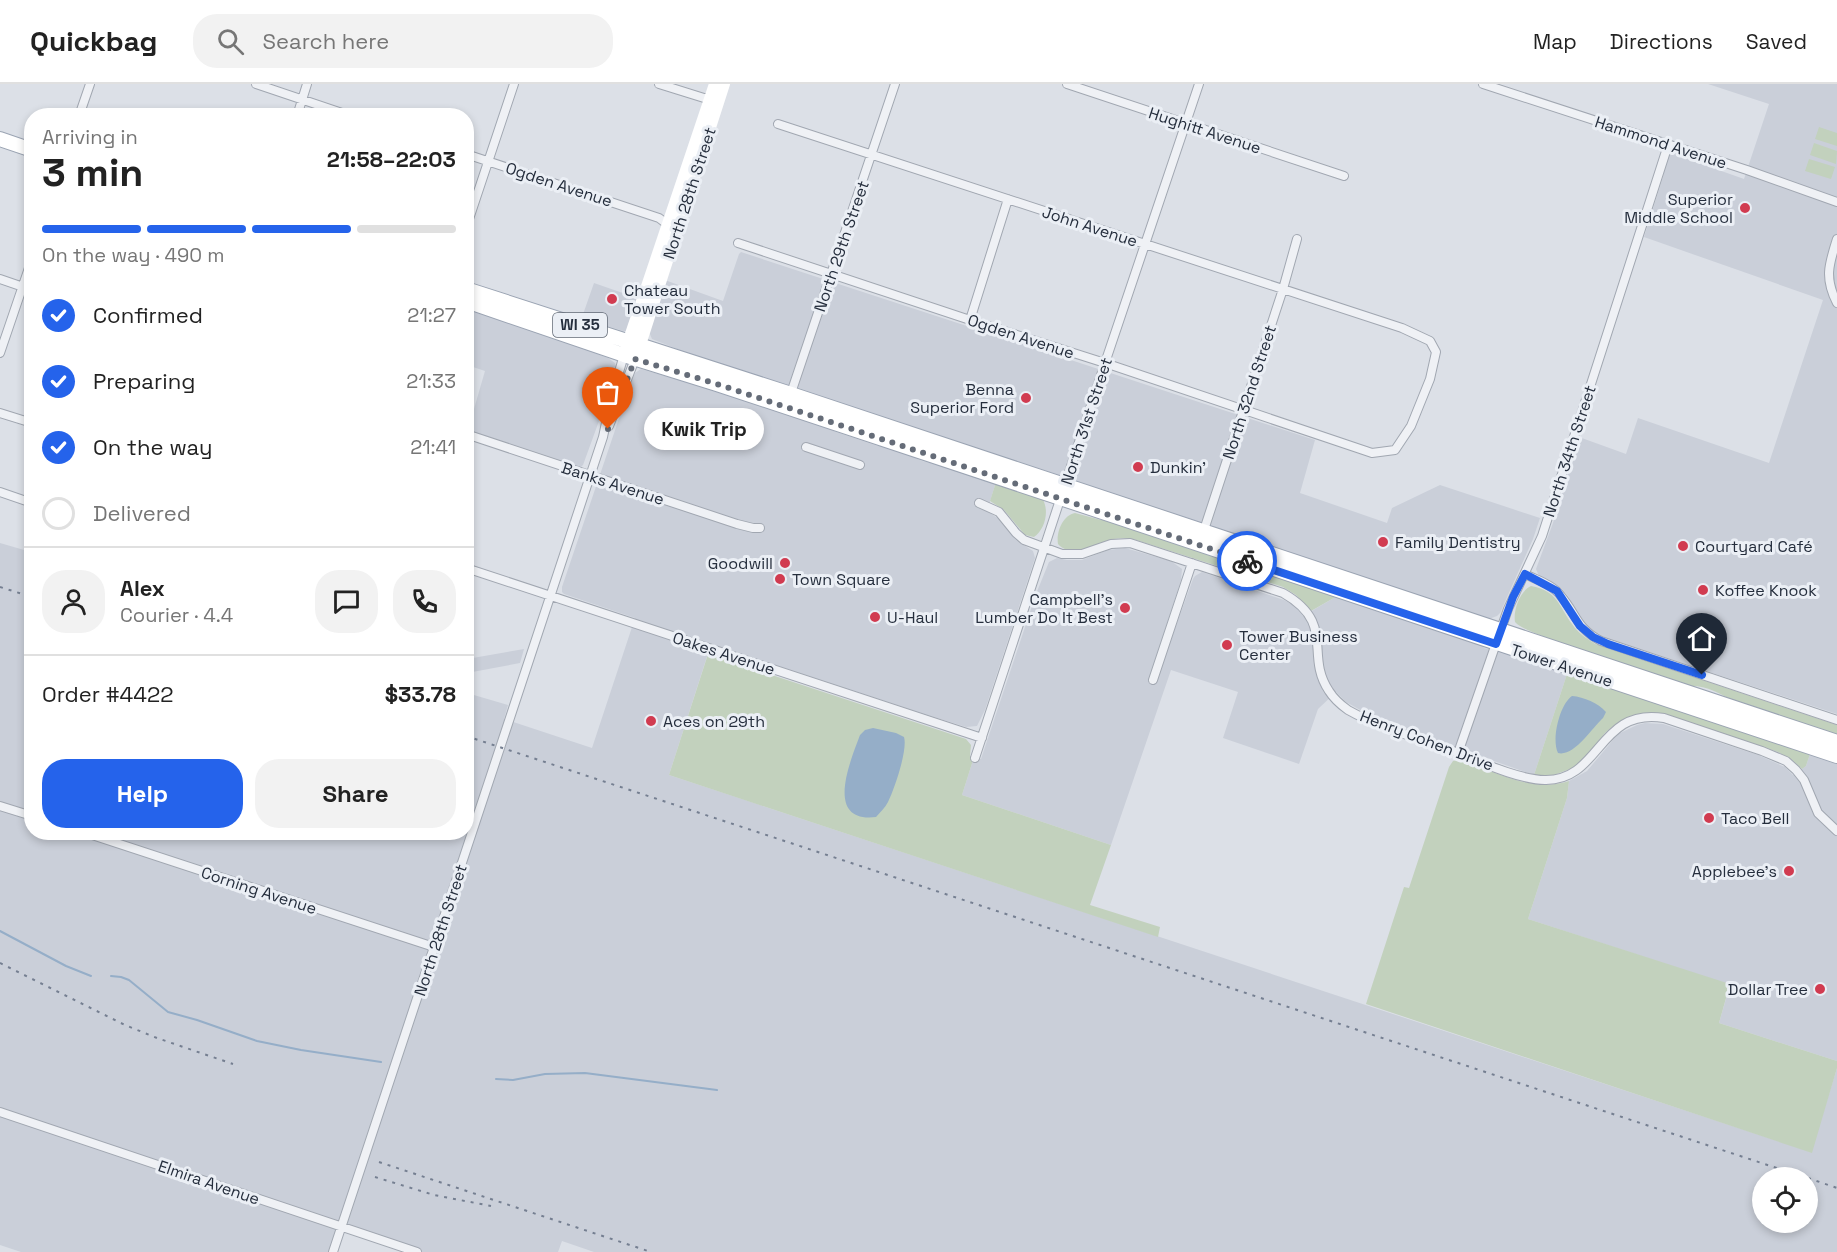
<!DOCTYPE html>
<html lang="en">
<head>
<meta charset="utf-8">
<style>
	body { margin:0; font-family:"Space Grotesk",sans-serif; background:#f2f2f2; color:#222; height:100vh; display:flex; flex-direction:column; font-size:22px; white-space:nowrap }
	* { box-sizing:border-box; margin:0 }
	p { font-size:20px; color:#767676 }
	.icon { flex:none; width:33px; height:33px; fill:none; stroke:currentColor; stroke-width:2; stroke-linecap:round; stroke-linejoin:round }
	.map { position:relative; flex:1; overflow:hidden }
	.drawer { position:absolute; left:24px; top:24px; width:450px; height:732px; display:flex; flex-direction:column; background:#fff; border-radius:24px; box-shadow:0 3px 9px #0003 }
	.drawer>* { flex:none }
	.tools { position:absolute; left:1752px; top:1083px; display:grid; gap:12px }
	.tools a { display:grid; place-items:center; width:66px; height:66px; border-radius:50%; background:#fff; box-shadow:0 3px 9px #0003; font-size:30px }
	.pin { position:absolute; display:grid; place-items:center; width:51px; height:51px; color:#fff; margin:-62px -26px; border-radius:50% 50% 50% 0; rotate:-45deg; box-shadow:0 0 6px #0007 }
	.pin .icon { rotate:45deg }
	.courier { position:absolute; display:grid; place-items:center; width:60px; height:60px; margin:-30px; border:4px solid #2563eb; border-radius:50%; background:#fff; color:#222; box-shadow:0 2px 8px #0007 }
	.bubble { position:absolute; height:42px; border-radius:21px; background:#fff; box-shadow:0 3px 9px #0003; font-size:20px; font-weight:600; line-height:42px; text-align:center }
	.overview em { font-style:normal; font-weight:600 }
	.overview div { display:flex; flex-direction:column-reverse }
	.overview { display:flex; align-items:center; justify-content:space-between; height:102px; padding:0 18px }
	h1 { font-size:39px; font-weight:600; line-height:45px }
	.bar { display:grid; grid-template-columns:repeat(4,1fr); gap:9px 6px; align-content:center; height:72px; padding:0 18px }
	.bar i { height:8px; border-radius:4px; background:#e0e0e0 }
	.bar .active { background:#2563eb }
	.bar p { grid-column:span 4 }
	.line { display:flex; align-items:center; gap:15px; padding:0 18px; border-top:2px solid #e0e0e0 }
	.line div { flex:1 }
	.round { display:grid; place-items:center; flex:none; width:63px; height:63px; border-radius:24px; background:#f2f2f2 }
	ol { padding:0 18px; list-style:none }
	li { display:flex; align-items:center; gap:18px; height:66px }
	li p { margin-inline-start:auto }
	li .icon { padding:6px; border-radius:50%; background:#2563eb; color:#fff; stroke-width:4 }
	li:last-child { color:#767676 }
	li i { width:33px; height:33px; border:3px solid #e0e0e0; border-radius:50% }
	.primary-button { display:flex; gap:12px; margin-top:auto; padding:12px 18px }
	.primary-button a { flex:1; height:69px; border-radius:24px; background:#2563eb; color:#fff; font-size:24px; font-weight:600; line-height:69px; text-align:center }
	.primary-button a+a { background:#f2f2f2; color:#222 }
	header { display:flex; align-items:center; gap:36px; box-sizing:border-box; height:84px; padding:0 30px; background:#fff; border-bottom:2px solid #e0e0e0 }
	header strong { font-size:28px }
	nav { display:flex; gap:33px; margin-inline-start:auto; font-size:21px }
	.search { width:420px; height:54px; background:#f2f2f2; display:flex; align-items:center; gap:15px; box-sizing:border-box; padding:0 21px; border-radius:24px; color:#767676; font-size:22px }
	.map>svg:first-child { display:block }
</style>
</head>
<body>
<header>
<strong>Quickbag</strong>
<div class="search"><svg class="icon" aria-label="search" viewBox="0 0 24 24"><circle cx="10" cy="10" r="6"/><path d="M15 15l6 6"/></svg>Search here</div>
<nav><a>Map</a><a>Directions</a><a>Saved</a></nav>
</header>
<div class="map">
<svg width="1837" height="1168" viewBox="0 0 1837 1168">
	<rect width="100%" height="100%" fill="#dce0e7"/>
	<path fill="#cacfd9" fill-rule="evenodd" d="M1708,0H1837V630L1606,554L1589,544L1582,536L1568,512L1562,505L1539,492L1536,485L1553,439L1579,353L1626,370L1638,334L1769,379L1823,216L1644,153L1663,93L1668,61L1676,63L1679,72L1744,95L1769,20Z
		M741,168L1315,356L1300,409L1387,439L1392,424L1440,401L1540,434L1533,455L1500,529L1497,532L1489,535L1215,445L1213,442L1175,430L1155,427L1041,385L1020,382L836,320L824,313L715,280L652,255L649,248L662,195L723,217L739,170Z
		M594,199L640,215L628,247H623L604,241L591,240L581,236Z
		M467,223L530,244L608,274L615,279L616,284L615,293L583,381L581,383L577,384L467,349L485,287L467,281Z
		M641,285L665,292L680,293L812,337L836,348L878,362L882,361L902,367L922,377L938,381L951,383L996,398L987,427L1002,437L1016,456L1033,467L1035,474L985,626L977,642L966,643L921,629L711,560L669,691L1811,1068L1837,984V1168H594L562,1157L558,1168H417L341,1142L333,1168H21L0,1161V459L31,468L32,748H466L467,609L508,621L504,635L592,664L635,534L564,510L562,508V503L633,293L635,289ZM1762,1094H1808V1138H1762Z
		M1125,464L1171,477L1182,485L1181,496L1154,580L1161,583L1193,495L1195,492L1202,488L1284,516L1295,522L1303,532L1339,511L1482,561L1484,564L1527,577L1545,579L1568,587L1534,691L1445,660L1362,627L1346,618L1336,608L1318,625L1299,680L1223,654L1238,608L1171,586L1111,761L962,711L974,673L981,675L1036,510L1049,478L1057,474L1067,476H1082L1108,466Z
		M524,565L520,579L467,589V575Z
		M1645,639L1663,640L1758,671L1785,683L1793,691L1806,682L1811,667L1837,676V977L1719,939L1730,901L1528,835L1567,714L1569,697L1587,687L1618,650L1637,641Z"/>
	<path fill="#c2d1bd" d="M1819,43L1837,49V62L1815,55Z
		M1814,59L1837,67L1836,80L1810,71Z
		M1809,75L1835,83L1831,95L1805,87Z
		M996,398L1042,414C1050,426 1045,446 1034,453L1025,451L1004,426L990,417Z
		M1075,429L1101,436H1110L1339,511L1311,527L1296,511L1283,503L1133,455C1126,454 1120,454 1113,455C1097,458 1072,476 1058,460C1056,448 1063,431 1075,429Z
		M1531,502C1558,507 1558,521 1572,540C1578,549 1586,554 1595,560L1837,641V651L1734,617C1718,609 1707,601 1688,602L1554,558C1544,551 1522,546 1515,538C1513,526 1520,507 1531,502Z
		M708,570L966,655L971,661L970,672L974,673L962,711L1111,761L1090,821L1160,843L1158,853L669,691Z
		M1568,587L1680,625C1699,636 1709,636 1729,640C1757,647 1784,659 1811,667L1806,682L1802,685L1793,677L1778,668L1665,630H1642L1632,632L1612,643L1605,649L1580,680L1570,685L1554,691H1534Z
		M1457,676C1495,685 1528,710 1569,697L1567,714L1528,835L1730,900L1719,939L1837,977V984L1812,1069L1366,920L1404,803L1409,804L1449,683L1453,677Z"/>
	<path fill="#95aec8" d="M1572,612C1584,613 1598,619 1606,628L1603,634C1592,644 1574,673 1558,669C1551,655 1560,620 1572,612Z
		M873,644L896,649L904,653C908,666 894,706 888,718C885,724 880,728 876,733C824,739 850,678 860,651L865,646Z"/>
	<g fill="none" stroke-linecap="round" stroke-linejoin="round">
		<path stroke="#95aec8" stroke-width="2" d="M0,847L66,882L91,892
			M111,892L121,893L129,896L168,928L197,936L257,957L301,966L381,978
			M496,995L513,996L545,990L585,989L717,1006"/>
		<defs>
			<path id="minor" d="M256,0L351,32
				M659,0L704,14H713
				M1067,0L1344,92
				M1483,0L1747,86L1837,118
				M79,32L90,0
				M297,32L307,0
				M466,70L659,134L667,140L669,145
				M466,144L514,0
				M1837,155C1829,180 1824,194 1837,219
				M738,159L970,236L1105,279L1372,369L1395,366L1411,342L1430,295L1436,268L1430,257L1402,244L778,40
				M0,195L32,206
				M970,236L1008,115
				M0,269L32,175
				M790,312L895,0
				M0,329L32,339
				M609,342L635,275
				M466,350L737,440L753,444H760
				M806,363L860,381
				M0,408L32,419
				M979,419L999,428L1016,449L1024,456L1062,470H1082L1111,460L1130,459L1283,509C1337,540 1304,570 1329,607C1334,615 1341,621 1348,626C1378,643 1417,654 1450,666C1476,676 1519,696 1545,696C1601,697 1598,623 1664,634L1762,667L1786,677L1796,686L1804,696L1818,729L1837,747
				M1202,452L1283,205L1297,155
				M466,484L982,654
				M1525,490C1537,496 1553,501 1561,512C1577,531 1576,544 1601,557L1837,636
				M1153,596L1192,479
				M1458,669L1508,525L1542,452L1668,61
				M975,674L1105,279L1199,0
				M0,722L32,732
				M83,748L434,863
				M0,1028L417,1168
				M333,1168L603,353L611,315L624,271"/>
			<path id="primary" d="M0,55L32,66
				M466,205L791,310L1837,658
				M466,217L624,271L717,300L1837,672"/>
		</defs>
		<use href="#minor" stroke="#a1a7b1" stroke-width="10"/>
		<use href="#primary" stroke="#9ba4b3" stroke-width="16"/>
		<use href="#minor" stroke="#eff1f5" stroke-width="8"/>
		<path stroke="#fff" stroke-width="12" d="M637,270L724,0
			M624,271L715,0"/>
		<use href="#primary" stroke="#fff" stroke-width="14"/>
		<path stroke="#757f91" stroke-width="2" stroke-dasharray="3 6" stroke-linecap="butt" d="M0,503L32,513
			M466,652L1807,1094
			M0,879L125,941L157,954L233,980
			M379,1078L651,1168
			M375,1093L434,1111L491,1122
			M1808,1094L1837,1104"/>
	</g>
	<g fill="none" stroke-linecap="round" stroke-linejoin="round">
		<path stroke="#656c78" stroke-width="6" stroke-dasharray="0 10.8" d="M608,345L635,275L717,300L1247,477"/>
		<path stroke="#2563eb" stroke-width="8" d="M1247,477L1496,560L1513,513L1525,490L1557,507L1580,542L1593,553L1608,560L1702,591"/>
	</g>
	<g fill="#d13b50" stroke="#ebeff5" stroke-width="2">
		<circle cx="1745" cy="124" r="6"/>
		<circle cx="612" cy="215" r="6"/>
		<circle cx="1026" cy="314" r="6"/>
		<circle cx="1138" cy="383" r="6"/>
		<circle cx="1383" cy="458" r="6"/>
		<circle cx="1683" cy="462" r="6"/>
		<circle cx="785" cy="479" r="6"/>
		<circle cx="780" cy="495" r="6"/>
		<circle cx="1703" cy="506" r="6"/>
		<circle cx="1125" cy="524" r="6"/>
		<circle cx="875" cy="533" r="6"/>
		<circle cx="1227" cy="561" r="6"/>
		<circle cx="651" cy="637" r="6"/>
		<circle cx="1709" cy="734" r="6"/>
		<circle cx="1789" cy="787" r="6"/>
		<circle cx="1820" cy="905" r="6"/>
	</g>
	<g text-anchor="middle" stroke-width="6" stroke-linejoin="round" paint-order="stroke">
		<rect fill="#ebeff5" stroke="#606874" stroke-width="1.5" x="553" y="229" width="54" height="24" rx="4.5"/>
		<g font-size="15" font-weight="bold" fill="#252e3d">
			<text x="580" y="246">WI 35</text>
		</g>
		<g font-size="16" fill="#252e3d" stroke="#ebeff5">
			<text transform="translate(1205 46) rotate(18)" y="6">Hughitt Avenue</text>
			<text transform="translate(1661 58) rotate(18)" y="6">Hammond Avenue</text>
			<text transform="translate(559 100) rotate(18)" y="6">Ogden Avenue</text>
			<text transform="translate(689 109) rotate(-72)" y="6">North 28th Street</text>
			<text transform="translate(1090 142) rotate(18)" y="6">John Avenue</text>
			<text transform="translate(841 162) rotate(-71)" y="6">North 29th Street</text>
			<text transform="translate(1021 252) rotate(18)" y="6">Ogden Avenue</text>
			<text transform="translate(1249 308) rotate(-72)" y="6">North 32nd Street</text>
			<text transform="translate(1086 337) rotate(-72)" y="6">North 31st Street</text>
			<text transform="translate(1569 367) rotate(-72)" y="6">North 34th Street</text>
			<text transform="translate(613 399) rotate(18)" y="6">Banks Avenue</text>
			<text transform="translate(724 569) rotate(18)" y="6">Oakes Avenue</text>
			<text transform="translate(1562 581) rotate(18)" y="6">Tower Avenue</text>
			<text transform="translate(1427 656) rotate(21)" y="6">Henry Cohen Drive</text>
			<text transform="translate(259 806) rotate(18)" y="6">Corning Avenue</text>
			<text transform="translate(440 846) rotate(-72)" y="6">North 28th Street</text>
			<text transform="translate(209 1098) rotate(19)" y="6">Elmira Avenue</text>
		</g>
		<g font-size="16" fill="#252e3d" stroke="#ebeff5" text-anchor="start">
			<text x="1733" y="121" text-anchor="end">Superior<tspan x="1733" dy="18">Middle School</tspan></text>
			<text x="624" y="212">Chateau<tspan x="624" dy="18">Tower South</tspan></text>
			<text x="1014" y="311" text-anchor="end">Benna<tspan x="1014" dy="18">Superior Ford</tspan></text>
			<text x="1150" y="389">Dunkin'</text>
			<text x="1395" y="464">Family Dentistry</text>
			<text x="1695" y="468">Courtyard Café</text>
			<text x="773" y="485" text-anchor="end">Goodwill</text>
			<text x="792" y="501">Town Square</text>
			<text x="1715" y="512">Koffee Knook</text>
			<text x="1113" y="521" text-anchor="end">Campbell's<tspan x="1113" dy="18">Lumber Do It Best</tspan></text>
			<text x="887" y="539">U-Haul</text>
			<text x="1239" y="558">Tower Business<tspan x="1239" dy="18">Center</tspan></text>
			<text x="663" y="643">Aces on 29th</text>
			<text x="1721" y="740">Taco Bell</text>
			<text x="1777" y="793" text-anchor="end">Applebee's</text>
			<text x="1808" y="911" text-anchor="end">Dollar Tree</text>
		</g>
	</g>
</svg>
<div class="tools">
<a><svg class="icon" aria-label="locate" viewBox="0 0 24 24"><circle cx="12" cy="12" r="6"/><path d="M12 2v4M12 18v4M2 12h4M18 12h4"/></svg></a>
</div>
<div class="pin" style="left:608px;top:345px;background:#ea580c"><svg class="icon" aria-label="bag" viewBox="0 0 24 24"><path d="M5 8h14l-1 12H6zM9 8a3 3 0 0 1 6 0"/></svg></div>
<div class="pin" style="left:1702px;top:591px;background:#1f2937"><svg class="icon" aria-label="home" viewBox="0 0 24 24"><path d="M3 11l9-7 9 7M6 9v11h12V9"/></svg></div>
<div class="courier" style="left:1247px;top:477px"><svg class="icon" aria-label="bike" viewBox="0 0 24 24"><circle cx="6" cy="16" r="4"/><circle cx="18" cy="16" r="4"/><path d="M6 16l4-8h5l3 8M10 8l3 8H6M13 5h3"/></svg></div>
<div class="bubble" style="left:644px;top:324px;width:120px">Kwik Trip</div>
<section class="drawer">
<div class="overview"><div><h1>3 min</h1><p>Arriving in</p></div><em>21:58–22:03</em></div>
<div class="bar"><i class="active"></i><i class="active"></i><i class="active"></i><i></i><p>On the way · 490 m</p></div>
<ol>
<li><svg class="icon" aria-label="check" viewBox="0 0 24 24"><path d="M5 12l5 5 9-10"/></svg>Confirmed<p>21:27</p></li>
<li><svg class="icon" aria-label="check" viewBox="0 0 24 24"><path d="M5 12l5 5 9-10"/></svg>Preparing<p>21:33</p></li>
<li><svg class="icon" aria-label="check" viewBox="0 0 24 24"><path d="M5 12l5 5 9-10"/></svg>On the way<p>21:41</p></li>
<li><i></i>Delivered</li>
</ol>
<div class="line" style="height:108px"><a class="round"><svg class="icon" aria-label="person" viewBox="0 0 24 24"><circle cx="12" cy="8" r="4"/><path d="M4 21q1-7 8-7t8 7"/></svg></a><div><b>Alex</b><p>Courier · 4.4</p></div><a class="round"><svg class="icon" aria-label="chat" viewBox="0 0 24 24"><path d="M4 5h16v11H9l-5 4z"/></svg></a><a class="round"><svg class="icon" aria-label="phone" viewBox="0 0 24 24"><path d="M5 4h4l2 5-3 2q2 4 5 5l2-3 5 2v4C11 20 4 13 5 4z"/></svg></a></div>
<div class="line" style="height:78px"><div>Order #4422</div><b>$33.78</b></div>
<div class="primary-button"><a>Help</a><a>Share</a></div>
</section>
</div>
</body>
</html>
